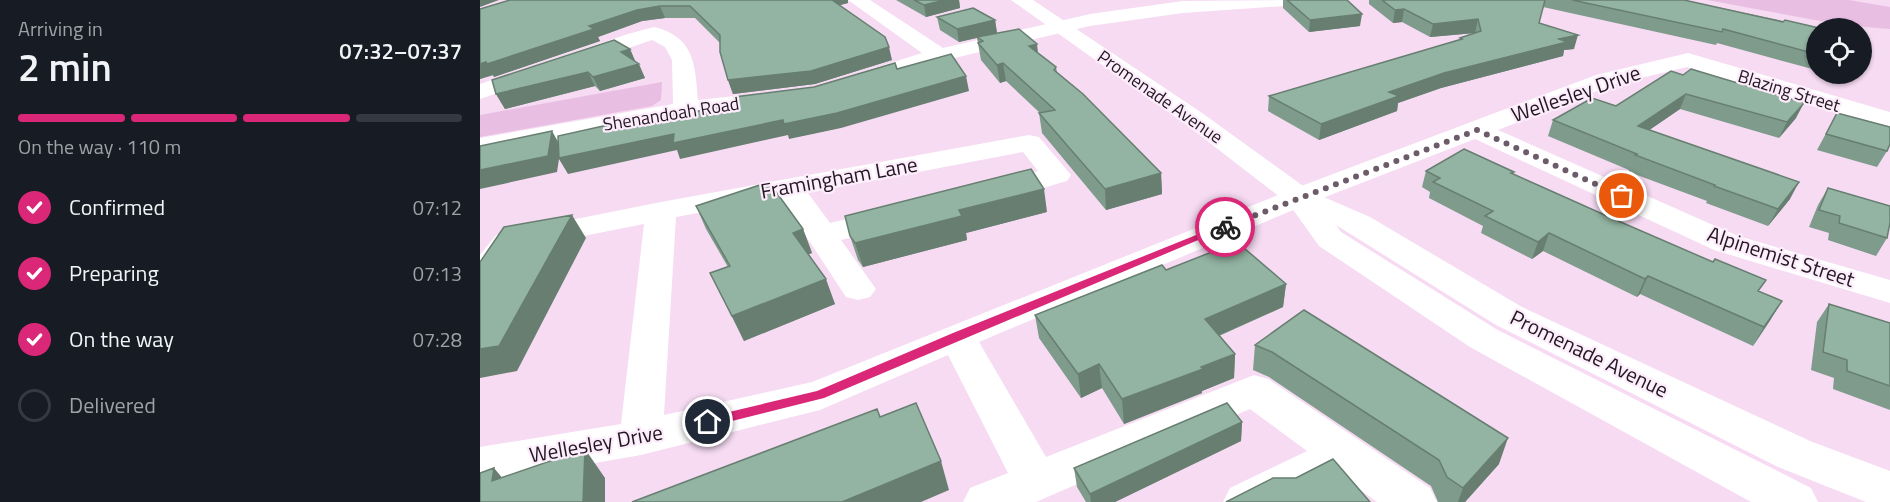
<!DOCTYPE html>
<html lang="en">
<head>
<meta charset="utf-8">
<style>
	body { margin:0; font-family:"Titillium Web",sans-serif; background:#20242c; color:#f1f3f6; height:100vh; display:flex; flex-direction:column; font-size:22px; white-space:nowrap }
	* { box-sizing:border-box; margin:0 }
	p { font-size:20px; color:#9ea1a6 }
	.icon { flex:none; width:33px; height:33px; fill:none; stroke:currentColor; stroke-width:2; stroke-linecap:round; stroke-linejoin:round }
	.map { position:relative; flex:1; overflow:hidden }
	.sheet { display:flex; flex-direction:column; background:#171b24; width:480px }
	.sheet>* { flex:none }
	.fabs { position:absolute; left:1326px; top:18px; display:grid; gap:12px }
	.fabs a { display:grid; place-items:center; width:66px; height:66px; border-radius:50%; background:#171b24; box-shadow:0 2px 4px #0004; font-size:30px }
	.pin { position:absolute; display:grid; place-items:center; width:51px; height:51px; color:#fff; margin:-26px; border:3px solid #fff; border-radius:50%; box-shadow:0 2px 6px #0007 }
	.courier { position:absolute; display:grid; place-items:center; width:60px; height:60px; margin:-30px; border:4px solid #db2777; border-radius:50%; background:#fff; color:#222; box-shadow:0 2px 8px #0007 }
	.overview em { font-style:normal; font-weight:600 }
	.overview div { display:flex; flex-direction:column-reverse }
	.overview { display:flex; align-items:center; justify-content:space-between; height:102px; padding:0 18px }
	h1 { font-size:39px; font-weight:600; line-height:45px }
	.bar { display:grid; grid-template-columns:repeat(4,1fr); gap:9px 6px; align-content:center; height:72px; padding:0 18px }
	.bar i { height:8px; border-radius:4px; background:#363941 }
	.bar .selected { background:#db2777 }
	.bar p { grid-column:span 4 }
	ol { padding:0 18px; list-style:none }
	li { display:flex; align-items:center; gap:18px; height:66px }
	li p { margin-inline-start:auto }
	li .icon { padding:6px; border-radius:50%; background:#db2777; color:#fff; stroke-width:4 }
	li:last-child { color:#9ea1a6 }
	li i { width:33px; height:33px; border:3px solid #363941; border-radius:50% }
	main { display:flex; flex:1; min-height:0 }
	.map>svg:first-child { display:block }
</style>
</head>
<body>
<main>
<section class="sheet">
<div class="overview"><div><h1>2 min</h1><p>Arriving in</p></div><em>07:32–07:37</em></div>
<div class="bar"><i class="selected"></i><i class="selected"></i><i class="selected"></i><i></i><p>On the way · 110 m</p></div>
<ol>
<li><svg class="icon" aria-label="check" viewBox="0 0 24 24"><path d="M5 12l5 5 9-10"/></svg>Confirmed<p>07:12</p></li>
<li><svg class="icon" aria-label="check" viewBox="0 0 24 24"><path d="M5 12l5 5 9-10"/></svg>Preparing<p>07:13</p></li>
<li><svg class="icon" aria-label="check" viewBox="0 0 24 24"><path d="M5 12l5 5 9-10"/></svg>On the way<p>07:28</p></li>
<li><i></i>Delivered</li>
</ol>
</section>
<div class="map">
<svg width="1410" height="502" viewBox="0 0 1410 502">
	<rect width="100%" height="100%" fill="#f6dbf3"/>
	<path fill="#e8bee3" d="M1227,0H1369L1410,7V29L1362,25Z
		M182,82L181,100L172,106L0,137V115Z"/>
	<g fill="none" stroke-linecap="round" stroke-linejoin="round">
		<path fill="#fff" fill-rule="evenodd" d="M368,0H390L463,48L610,14L703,1L813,0L811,4L804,6L703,13L610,26L466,60L374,89L366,87L362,82L366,77L442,53Z
			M174,27C215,37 215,65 218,100L300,91L309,93L312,98L309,103L300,105L206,117L0,154V138L193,104L192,60L185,47L172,40L0,99V84L148,34Z
			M1208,53L1410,112V128L1378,120L1207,67L1132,85L1018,130L1258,236L1410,280V303L1234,250L995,139L830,203L499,342L566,457L774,375L788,379L950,488L957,502H897L861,476L811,502H743L750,488L827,451L770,409L556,502H483L490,488L528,473L468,355L340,410L161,455L0,483V447L141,424L164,224L38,249L12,287L0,290V255L16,235L181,202L549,135L559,137L591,175L587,181C564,187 527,203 505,197L500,191L505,185L558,171L543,152L328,193L350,223L413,208L424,210L429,217L424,224L361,240L396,289L390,297L378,300L366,297L301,198L196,217L184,415L332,382L808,191L1116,75Z"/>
		<path fill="#fff" fill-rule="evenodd" d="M531,0H553L722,113L830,191L890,217L1042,307L1330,441L1410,471V502H1386L1298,467L1016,325L856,225L861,232L1016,329L1331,488L1338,502H1271L990,347L839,246L809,204L704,123Z"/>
	</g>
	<path fill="#7e9b8b" d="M30,0H368V3L359,5L412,60L335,84L253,94L248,80L240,43L215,18H185L162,21L118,37L120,41L14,77L13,75L0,79V9Z
		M416,0H479L480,8L446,17Z
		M803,0H807L880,26L829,32L803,8Z
		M889,0H1204L1336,28V70L1237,43L1236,45L1063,7L1059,23L1094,49L1084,50L1083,56L961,88L918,103L917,111L839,140L788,111L789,96L979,40L980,38L995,33L950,37L922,22L913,23L889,4Z
		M457,17L515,20L517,33L558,53L576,67L577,72L681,173L682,194L626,210L562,133L559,113H560L526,81L520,83L501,60L497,38L479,42L460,30Z
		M150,49L155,61L165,78L120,91L115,86L25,109L16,94Z
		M1203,75L1316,118L1299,138L1200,109L1169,130L1310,199L1288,226L1226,203L1227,201L1149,172V170L1068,136L1073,120L1136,106Z
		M1357,113L1407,151L1397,167L1337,150Z
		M946,171L1033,174L1280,292L1291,319L1273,346L1160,294L1157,297L1063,251L1052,259L1001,233L1003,226L949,198L950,192L942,187Z
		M1348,188L1407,238L1396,256L1348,240L1349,233L1329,227L1338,205Z
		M216,206L323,229L332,253L328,254L355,304L264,341L230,273L248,267L226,229Z
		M567,212L486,233L487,240L383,267L378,260L370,236Z
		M686,270L806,284L803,307L739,336L755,354L754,378L722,391V393L644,424L622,388L601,398L559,338L555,315Z
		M1349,304L1410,323V410L1353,389L1354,378L1331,370L1337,322Z
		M824,310L1019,464L985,502H958L951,486L789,377L773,370L775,345Z
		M762,422L761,441L635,502H606L597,487L594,468Z"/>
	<path fill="#677e71" d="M0,0H19L0,7Z
		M348,0H368V3L350,8Z
		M465,0H479L480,8L446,17L444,5Z
		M180,6L185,18L162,21L118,37L120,41L14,77L13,75L0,79V64L157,10Z
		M924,9L922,22L913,23L915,10Z
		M882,14L880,26L829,32L830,20Z
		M998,19L995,33L950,37L953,24Z
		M515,20L517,33L479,42L477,29Z
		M1098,35L1094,49L1084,50L1083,56L961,88L918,103L917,111L839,140L841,124L909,92L964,73L1079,39Z
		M557,44L559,61L549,46Z
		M409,47L412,60L335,84L253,94L248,80Z
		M150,49L156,63L141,52Z
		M523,63L526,81L520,83L517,65Z
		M159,64L165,78L120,91L113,77Z
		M108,72L115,86L25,109L16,94Z
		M486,76L489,91L361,128L309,139L308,135L200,159L197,150L88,174L79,159L77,172L0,189V170L72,131L81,147Z
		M1206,94L1200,109L1152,142L1158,126Z
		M1324,103L1316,118L1299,138L1307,122Z
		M681,173L682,194L626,210L625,189Z
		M1319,182L1310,199L1288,226L1298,209Z
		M564,189L567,212L486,233L487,240L383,267L375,243L479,210Z
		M92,215L106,238L37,371L0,378V349Z
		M323,229L332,253L322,257L313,233Z
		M1069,233L1063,251L1052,259L1058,242Z
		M1168,276L1160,294L1157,297L1165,279Z
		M346,279L355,304L264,341L252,316Z
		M806,284L803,307L724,342L725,319Z
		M1302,301L1291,319L1273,346L1284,327Z
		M755,354L754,378L722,391V393L644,424L642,399Z
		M619,364L622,388L601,398L598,374Z
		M762,422L761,441L635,502H611L610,494Z
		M1028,438L1019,464L985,502H978L983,488Z
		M105,449L125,478V502H103Z
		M461,461L469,490L441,502H362Z
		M14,468L38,497L12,481Z"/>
	<path fill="#93b4a2" stroke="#677e71" stroke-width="1.5" d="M30,0H352L405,37L409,47L331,71L248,80L240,52V35L210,6H180L157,10L109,26L114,29L7,64L6,62L0,64V9Z
		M434,0H465L444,5Z
		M807,0H867L882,14L830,20Z
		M902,0H1065L1059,23L1098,35L1079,39L1087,42L964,73L909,92L919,96L841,124L789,96L982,39L980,38L1001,31L998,19L953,24L924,9L915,10Z
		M1092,0H1204L1303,22L1305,20L1339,28H1336V54L1243,29L1242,32Z
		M493,8L515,20L477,29L457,17Z
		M539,29L557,44L549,46L576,67L574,70L603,94L681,173L625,189L559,113L575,110L523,63L517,65L498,43L503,41L497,37Z
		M134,40L150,49L141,52L159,64L113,77L108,72L16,94L12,80Z
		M471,54L486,76L357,113L304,124L303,120L193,143L194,134L79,158L78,136L168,116L203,111V114L256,104L254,97L334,87L415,63L417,69Z
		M1211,69L1324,103L1307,122L1206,94L1158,126L1319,182L1298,209L1234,186L1235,185L1155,155L1157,154L1073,120L1112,98L1136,106L1191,71L1203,75Z
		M1357,113L1410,127V144L1407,151L1346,134Z
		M72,131L68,156L0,170V146Z
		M984,149L1034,172L1031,173L1136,220L1233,262L1235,259L1286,280L1278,291L1302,301L1284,327L1168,276L1165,279L1069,233L1058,242L1005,216L1013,211L953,182L960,178L946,171Z
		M551,169L564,189L479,210L482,216L375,243L370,236L365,216Z
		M289,182L323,229L313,233L346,279L252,316L230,273L250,266L216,206Z
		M1348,188L1410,206V223L1407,238L1359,223L1360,216L1339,210Z
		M92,215L19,346L0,349V262L24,227Z
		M757,242L806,284L725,319L755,354L721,367L723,369L642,399L619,364L598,374L555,315L682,265L686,270Z
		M1349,304L1410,323V386L1367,371V360L1343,352Z
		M824,310L1028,438L983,488L967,477L959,460L792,352L775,345Z
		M436,403L461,461L362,502H152L397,409L400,417Z
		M747,403L762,422L610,494L594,468Z
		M105,449L103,502H0V473L14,468L12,481Z
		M853,459L890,502H746L793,478H816Z"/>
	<path fill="#db2777" d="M741,225L749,227L344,398L228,427L222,422L228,417L337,391L473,333Z"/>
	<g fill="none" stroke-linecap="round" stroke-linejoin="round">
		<path stroke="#6c5c6a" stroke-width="6" stroke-dasharray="0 10.8" d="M745,227L997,130L1142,196"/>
	</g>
	<g text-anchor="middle" stroke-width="4.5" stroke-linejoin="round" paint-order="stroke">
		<g font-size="18" fill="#211820" stroke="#fdecfb">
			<text transform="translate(1309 91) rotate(17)" y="6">Blazing Street</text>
			<text transform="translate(680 97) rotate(35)" y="6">Promenade Avenue</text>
			<text transform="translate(191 114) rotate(-9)" y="6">Shenandoah Road</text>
		</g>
		<g font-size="21" fill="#211820" stroke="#fdecfb">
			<text transform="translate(1096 94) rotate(-19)" y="7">Wellesley Drive</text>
			<text transform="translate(359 178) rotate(-10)" y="7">Framingham Lane</text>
			<text transform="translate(1301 257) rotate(18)" y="7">Alpinemist Street</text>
			<text transform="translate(1109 354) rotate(26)" y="7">Promenade Avenue</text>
			<text transform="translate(116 444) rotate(-10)" y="7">Wellesley Drive</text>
		</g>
	</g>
</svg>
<div class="fabs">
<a><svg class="icon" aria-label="locate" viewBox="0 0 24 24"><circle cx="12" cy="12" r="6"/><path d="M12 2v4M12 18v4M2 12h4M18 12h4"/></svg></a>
</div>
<div class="pin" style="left:1142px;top:196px;background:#ea580c"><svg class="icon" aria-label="bag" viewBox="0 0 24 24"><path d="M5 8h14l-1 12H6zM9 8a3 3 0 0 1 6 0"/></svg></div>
<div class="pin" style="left:228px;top:422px;background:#1f2937"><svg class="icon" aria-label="home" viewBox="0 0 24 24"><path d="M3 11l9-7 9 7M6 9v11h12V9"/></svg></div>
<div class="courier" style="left:745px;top:227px"><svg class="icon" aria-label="bike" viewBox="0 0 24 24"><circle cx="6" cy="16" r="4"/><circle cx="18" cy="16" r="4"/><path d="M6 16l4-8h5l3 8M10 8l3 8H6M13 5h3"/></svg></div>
</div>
</main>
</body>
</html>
